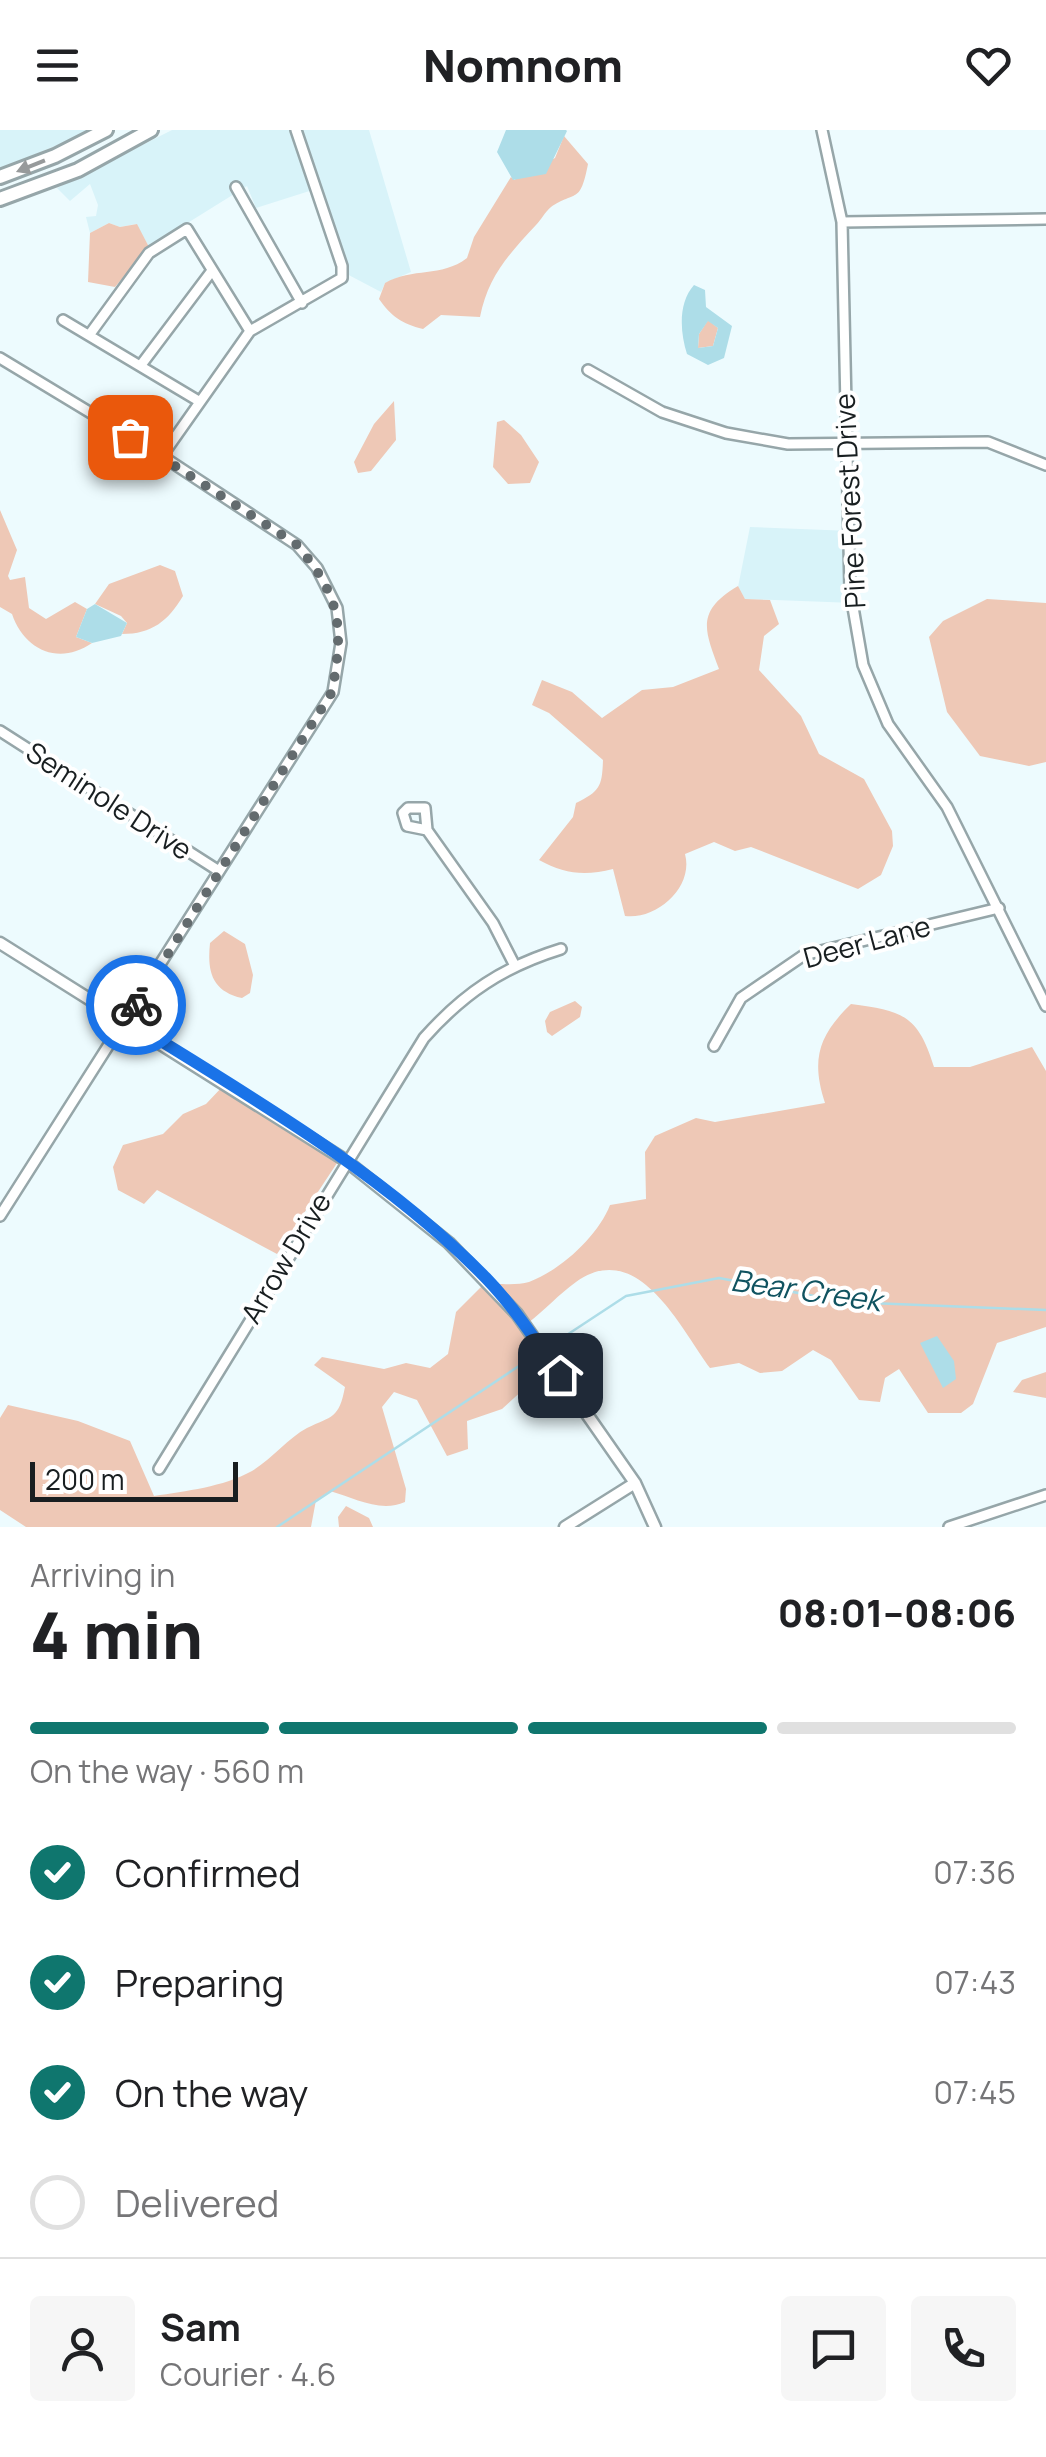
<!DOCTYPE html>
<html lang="en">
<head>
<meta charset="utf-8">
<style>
	body { margin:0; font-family:Manrope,sans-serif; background:#f6f6f6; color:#202124; height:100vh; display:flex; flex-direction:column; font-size:38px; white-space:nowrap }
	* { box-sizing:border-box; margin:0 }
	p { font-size:32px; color:#757577 }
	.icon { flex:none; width:55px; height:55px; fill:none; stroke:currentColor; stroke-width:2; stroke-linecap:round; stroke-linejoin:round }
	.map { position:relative; height:1397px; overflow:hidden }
	.details { display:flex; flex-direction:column; background:#fff; flex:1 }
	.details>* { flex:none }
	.scale { position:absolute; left:30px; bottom:25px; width:208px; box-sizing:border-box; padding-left:10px; border:5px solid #181e20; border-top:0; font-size:28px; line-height:35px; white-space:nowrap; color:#181e20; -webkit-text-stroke:8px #fff; paint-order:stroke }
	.pin { position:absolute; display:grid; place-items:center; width:85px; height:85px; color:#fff; margin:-42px; border-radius:20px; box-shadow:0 5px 15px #0006 }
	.courier { position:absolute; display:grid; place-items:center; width:100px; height:100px; margin:-50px; border:8px solid #1a73e8; border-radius:50%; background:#fff; color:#222; box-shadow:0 2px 12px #0007 }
	.headline em { font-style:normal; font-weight:800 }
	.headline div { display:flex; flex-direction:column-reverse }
	.headline { display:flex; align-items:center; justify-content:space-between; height:170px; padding:0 30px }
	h1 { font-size:65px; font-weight:800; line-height:75px }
	.bar { display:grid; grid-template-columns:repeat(4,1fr); gap:15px 10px; align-content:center; height:120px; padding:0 30px }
	.bar i { height:12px; border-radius:8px; background:#e0e0e0 }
	.bar .on { background:#0f766e }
	.bar p { grid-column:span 4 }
	.line { display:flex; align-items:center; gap:25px; padding:0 30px; border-top:2px solid #e0e0e0 }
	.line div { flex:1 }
	.round { display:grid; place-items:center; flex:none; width:105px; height:105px; border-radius:10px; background:#f6f6f6 }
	ol { padding:0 30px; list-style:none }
	li { display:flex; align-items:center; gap:30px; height:110px }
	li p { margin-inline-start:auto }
	li .icon { padding:10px; border-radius:50%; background:#0f766e; color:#fff; stroke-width:4 }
	li:last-child { color:#757577 }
	li i { width:55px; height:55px; border:5px solid #e0e0e0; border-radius:50% }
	header { display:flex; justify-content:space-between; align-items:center; height:130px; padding:0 30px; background:#fff; font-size:45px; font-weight:800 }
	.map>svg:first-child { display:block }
</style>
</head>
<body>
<header><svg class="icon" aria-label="menu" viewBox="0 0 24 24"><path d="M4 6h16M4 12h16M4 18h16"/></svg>Nomnom<svg class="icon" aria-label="heart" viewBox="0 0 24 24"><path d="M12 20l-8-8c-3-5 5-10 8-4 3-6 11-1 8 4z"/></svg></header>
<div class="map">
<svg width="1046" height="1397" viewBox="0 0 1046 1397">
	<rect width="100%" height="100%" fill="#edfbfe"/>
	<path fill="#d8f3f9" d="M0,0H93L0,39Z
		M172,0H369L411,142L385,153L381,162L343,142L348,136L322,57L256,78L247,56L149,117L136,94L120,97L109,93L90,103L86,87L96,86L98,75L90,54L70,71L57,58Z
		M750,397L852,401L854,473L745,469L738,457Z"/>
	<path fill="#eec8b6" d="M564,6L588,34C580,75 576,60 551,77C545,82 541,90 536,95C508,125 488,147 480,187L441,185L423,199C402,194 391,186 379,169L385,153C413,137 441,148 467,128L474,107L511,47L514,50L555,28Z
		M109,93L120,97L137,94L149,117L115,157L88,152L90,103Z
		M708,190L718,198L713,216L698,218L699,204Z
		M394,271L396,310L371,341L358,343L354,332L374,294Z
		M504,290L521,305L539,332L530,353L508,354L493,337L497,292Z
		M0,380L17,420L8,446L10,450L25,447L29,478L46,489L75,472L87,479L76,507L92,513C59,536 24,520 12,484L0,477Z
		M160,435L175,441L183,466C168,491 152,504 122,504L127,493L121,486L95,474L109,454Z
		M738,456L745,469L770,470L779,494L764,506L759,540L801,586L819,624L864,649L892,701L893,716L881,745L858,759L751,717L735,721L714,712L685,724C694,757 657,790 625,786L613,739C585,746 564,744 539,730L573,687L576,673C600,661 602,657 603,630L549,583L532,575L542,550L572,562L602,588L642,560L673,557L719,539C704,499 696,481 738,456Z
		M987,469L1046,473V632L1029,636L980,626L947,582L929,507L943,491Z
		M224,801L245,814L253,845L250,863L242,868C212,861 207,842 210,813Z
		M575,871L582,877L580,887L552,906L547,902L545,891L550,882Z
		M851,874C903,881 918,885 934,937H970L1032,917L1046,941V1197L997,1213L973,1274L961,1283H928L899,1239L885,1248L880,1272L859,1270L831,1230L813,1220L782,1241L760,1243L739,1233L710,1238C681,1199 638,1107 576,1152C559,1164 545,1180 528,1193L496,1154C506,1154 520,1155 529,1152C561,1140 598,1106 610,1075L646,1069L645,1022L655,1006L696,988L715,992L825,973C811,930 818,906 851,874Z
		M224,955L339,1030L277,1124L157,1060L144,1074L118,1060L113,1037L123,1015L163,1004L183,984L206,974Z
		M483,1155L514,1186L548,1237L502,1279L467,1291L468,1319L447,1326L417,1270L394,1262L382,1277L406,1359L405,1372C380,1383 355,1368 330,1361L316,1370L311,1397H26L0,1380V1288L8,1275L78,1291L130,1311L154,1366C186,1361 223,1357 252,1341C272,1329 288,1308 307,1298C332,1286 339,1289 345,1257L314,1235L322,1227L384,1239L406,1233L430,1238L448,1224L456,1182Z
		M1046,1242V1268L1013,1262L1022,1250Z
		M346,1376L369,1388L373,1397H339L338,1387Z"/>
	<path fill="#addde8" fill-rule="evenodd" d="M506,0H566L567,1L546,44L513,50L497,22Z
		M694,155L705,160L706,177L732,196L724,228L708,235L687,224C680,202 678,173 694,155ZM708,191L718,198L713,216L698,218L699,204Z
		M95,474L127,493L121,506L92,513L76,507L87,479Z
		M937,1206L954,1231L956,1249L943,1258L920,1213Z"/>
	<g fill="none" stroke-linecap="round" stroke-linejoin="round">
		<path stroke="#addde8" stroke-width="2.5" d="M547,1218L626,1166L719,1148L846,1172L1046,1180
			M277,1397L540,1222"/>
		<defs>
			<path id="minor" d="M822,0L842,92L850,460L863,535L888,594L947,677L1046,876
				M236,57L302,173
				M842,92L1046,89
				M63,190L197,270
				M90,204L149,123L187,99L250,201
				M0,228L162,326L297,415L317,438L337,478L341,513L333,562L0,1086
				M141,235L211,142
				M588,240L662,282L726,303L788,314L988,312L1046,335
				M162,326L250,201L342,148V136L296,0
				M0,601L219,741
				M427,700L425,678H408L403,683L407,696L427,700L493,793L514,834
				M714,916L741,868L804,825L999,778
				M159,1339L424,908C464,863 503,837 561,819
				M949,1397L1046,1365"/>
			<path id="tertiary" d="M0,813L345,1030L449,1113L517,1184L635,1353L655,1397
				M565,1397L635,1353"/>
			<path id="primary" d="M0,47L55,26L106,0
				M0,69L78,40L151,0"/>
		</defs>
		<use href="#minor" stroke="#96a6a9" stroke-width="14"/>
		<use href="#tertiary" stroke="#96a6a9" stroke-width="15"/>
		<use href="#primary" stroke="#96a6a9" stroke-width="18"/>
		<use href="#minor" stroke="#fff" stroke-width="9"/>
		<use href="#tertiary" stroke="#fff" stroke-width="10"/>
		<use href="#primary" stroke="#fff" stroke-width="12"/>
	</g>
	<defs><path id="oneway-solid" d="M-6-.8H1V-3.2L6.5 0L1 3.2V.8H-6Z" transform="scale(2.5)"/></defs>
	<use fill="#979a9b" href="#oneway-solid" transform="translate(31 36) rotate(158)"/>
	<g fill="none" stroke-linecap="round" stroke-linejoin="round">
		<path stroke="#636b6e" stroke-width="10" stroke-dasharray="0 18" d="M130,307L296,414C341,466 344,496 332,562L136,875"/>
		<path stroke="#1a73e8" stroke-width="12" d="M136,875L127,890C251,967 383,1043 486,1148C514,1177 537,1212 560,1245"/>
	</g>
	<g text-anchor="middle" stroke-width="8" stroke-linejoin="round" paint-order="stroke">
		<g font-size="28" fill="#181e20" stroke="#fff">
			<text transform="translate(850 371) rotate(-93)" y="10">Pine Forest Drive</text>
			<text transform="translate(109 671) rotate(33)" y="10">Seminole Drive</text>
			<text transform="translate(867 812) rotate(-15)" y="10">Deer Lane</text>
			<text transform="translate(286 1128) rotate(-59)" y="10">Arrow Drive</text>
		</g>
		<g font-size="30" font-style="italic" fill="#105360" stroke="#fff">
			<text transform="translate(806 1161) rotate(8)" y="10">Bear Creek</text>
		</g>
	</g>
</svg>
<div class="scale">200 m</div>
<div class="pin" style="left:130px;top:307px;background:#ea580c"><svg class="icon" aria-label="bag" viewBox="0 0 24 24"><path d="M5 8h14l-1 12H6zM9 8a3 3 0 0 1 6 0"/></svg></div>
<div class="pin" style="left:560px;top:1245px;background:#1f2937"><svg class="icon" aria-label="home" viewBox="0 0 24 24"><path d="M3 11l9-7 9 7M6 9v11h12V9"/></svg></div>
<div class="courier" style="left:136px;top:875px"><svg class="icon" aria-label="bike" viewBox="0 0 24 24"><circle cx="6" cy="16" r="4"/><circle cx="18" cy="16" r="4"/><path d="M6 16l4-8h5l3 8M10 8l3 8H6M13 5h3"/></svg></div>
</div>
<section class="details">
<div class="headline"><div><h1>4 min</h1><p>Arriving in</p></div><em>08:01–08:06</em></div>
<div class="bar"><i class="on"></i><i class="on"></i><i class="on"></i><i></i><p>On the way · 560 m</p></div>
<ol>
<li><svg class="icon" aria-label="check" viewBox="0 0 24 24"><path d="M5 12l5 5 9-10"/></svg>Confirmed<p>07:36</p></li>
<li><svg class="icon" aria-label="check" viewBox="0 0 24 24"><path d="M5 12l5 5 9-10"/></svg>Preparing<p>07:43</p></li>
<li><svg class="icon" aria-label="check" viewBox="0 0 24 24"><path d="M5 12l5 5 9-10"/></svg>On the way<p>07:45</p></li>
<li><i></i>Delivered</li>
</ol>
<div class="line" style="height:180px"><a class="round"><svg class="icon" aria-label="person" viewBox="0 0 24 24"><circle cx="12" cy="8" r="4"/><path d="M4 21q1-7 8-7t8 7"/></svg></a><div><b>Sam</b><p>Courier · 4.6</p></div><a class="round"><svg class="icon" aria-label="chat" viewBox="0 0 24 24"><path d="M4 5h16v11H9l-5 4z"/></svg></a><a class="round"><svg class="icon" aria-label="phone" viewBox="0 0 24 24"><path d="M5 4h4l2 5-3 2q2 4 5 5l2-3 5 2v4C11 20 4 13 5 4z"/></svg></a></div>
</section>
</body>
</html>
